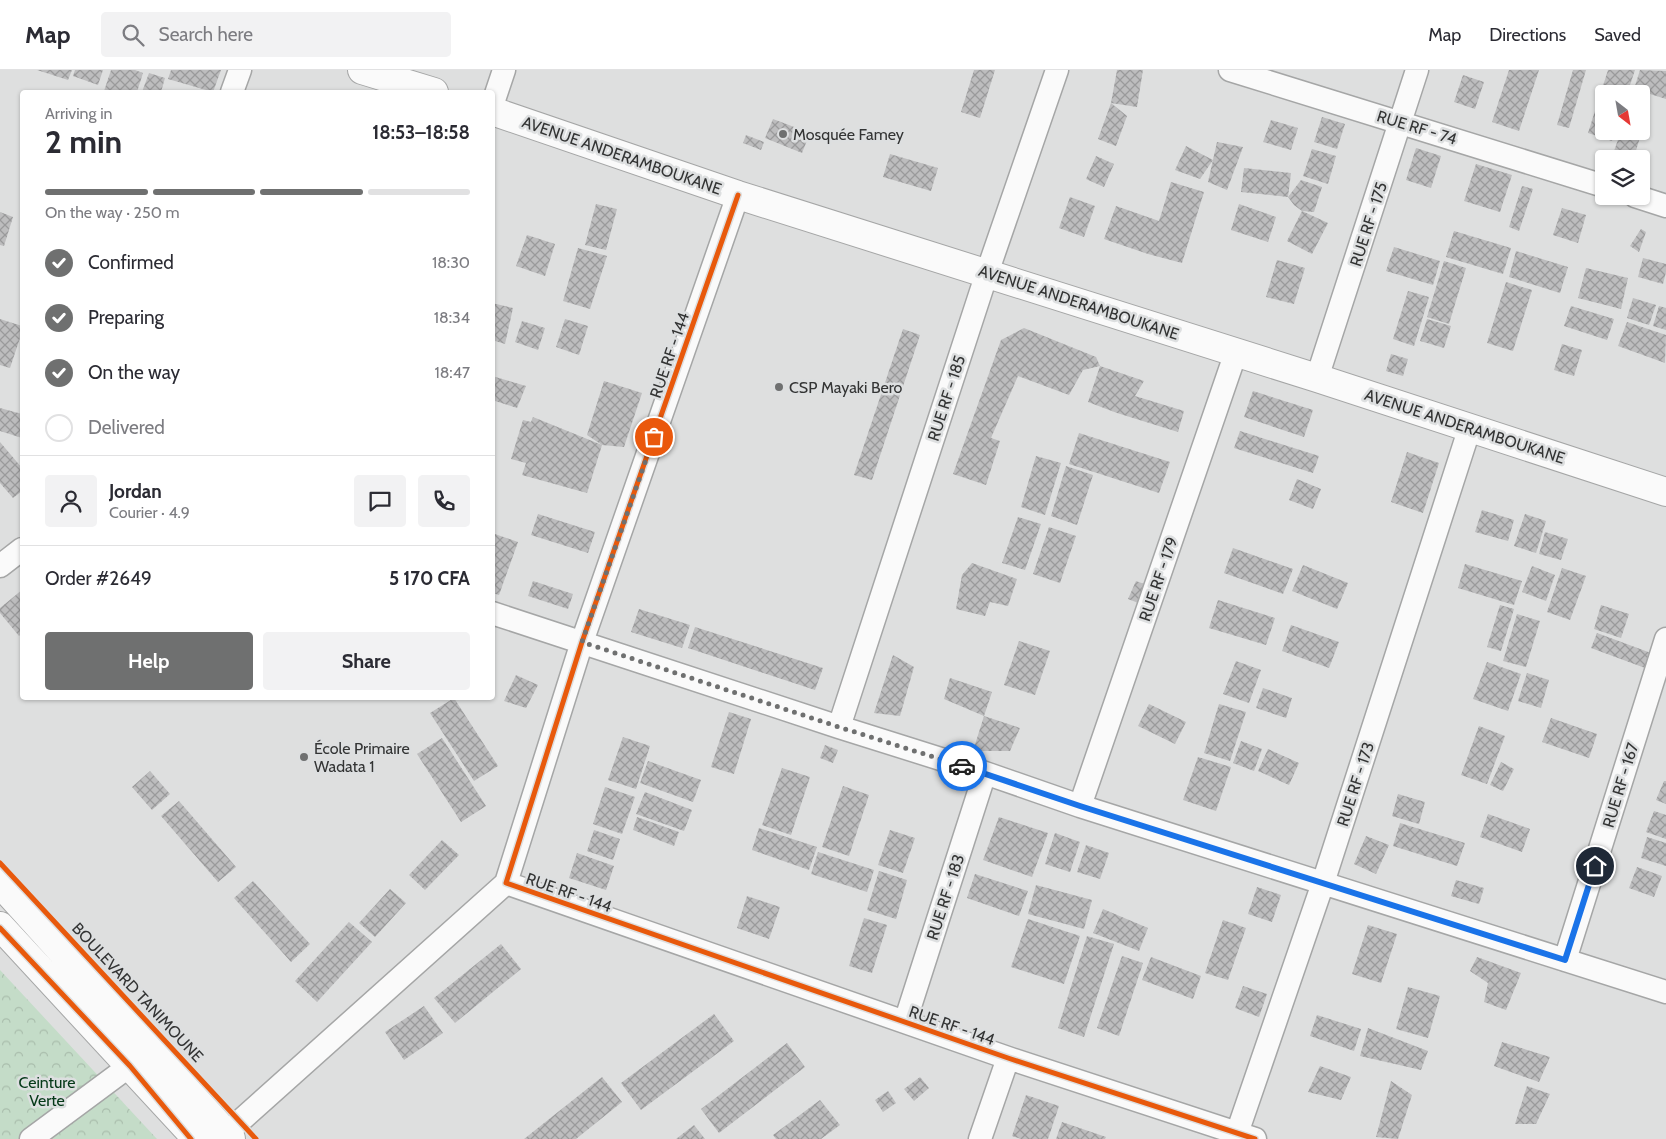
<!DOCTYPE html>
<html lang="en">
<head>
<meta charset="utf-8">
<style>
	body { margin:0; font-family:Cabin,sans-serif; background:#f2f2f3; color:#2b2b33; height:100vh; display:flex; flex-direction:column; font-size:19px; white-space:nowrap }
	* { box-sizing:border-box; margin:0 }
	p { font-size:16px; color:#7c7c81 }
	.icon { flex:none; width:28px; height:28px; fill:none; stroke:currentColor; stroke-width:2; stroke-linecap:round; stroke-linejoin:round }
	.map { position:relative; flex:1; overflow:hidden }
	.sheet { position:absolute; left:20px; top:20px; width:475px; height:610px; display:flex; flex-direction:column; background:#fff; border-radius:5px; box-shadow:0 1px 4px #0004 }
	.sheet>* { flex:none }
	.needle { width:32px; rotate:149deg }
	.buttons { position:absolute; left:1595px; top:15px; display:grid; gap:10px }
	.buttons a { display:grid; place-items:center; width:55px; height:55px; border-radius:5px; background:#fff; box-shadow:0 1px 4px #0004; font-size:25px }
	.pin { position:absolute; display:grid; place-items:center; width:42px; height:42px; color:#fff; margin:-21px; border:2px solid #fff; border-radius:50%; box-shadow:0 1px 5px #0007 }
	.courier { position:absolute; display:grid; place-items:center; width:50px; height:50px; margin:-25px; border:4px solid #1a73e8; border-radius:50%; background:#fff; color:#222; box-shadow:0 1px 6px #0007 }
	.overview em { font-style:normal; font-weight:700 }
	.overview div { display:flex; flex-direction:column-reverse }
	.overview { display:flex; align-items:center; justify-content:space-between; height:85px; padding:0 25px }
	h1 { font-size:32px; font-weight:700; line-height:38px }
	.bar { display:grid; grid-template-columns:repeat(4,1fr); gap:8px 5px; align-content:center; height:60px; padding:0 25px }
	.bar i { height:6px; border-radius:4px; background:#e1e1e2 }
	.bar .selected { background:#6f7070 }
	.bar p { grid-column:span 4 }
	.line { display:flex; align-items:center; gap:12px; padding:0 25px; border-top:1px solid #e1e1e2 }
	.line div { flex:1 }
	.round { display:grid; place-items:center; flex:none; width:52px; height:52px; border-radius:5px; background:#f2f2f3 }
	ol { padding:0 25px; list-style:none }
	li { display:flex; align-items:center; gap:15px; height:55px }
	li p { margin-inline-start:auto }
	li .icon { padding:5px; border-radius:50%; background:#6f7070; color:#fff; stroke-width:4 }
	li:last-child { color:#7c7c81 }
	li i { width:28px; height:28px; border:2px solid #e1e1e2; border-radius:50% }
	.action { display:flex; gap:10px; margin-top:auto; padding:10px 25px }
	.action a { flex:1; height:58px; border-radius:5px; background:#6f7070; color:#fff; font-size:20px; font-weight:700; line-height:58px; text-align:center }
	.action a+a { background:#f2f2f3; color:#2b2b33 }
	header { display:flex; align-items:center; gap:30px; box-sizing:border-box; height:70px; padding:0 25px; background:#fff; border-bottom:1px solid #e1e1e2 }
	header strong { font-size:24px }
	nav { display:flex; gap:28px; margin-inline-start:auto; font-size:18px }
	.search { width:350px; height:45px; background:#f2f2f3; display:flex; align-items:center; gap:12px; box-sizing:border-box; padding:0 18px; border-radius:5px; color:#7c7c81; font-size:19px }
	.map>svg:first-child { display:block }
</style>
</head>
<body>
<header>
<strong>Map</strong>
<div class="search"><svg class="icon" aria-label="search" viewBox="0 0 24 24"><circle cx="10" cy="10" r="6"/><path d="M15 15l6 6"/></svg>Search here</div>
<nav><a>Map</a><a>Directions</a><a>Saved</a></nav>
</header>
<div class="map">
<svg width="1666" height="1069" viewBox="0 0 1666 1069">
	<defs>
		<pattern id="park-crowns" width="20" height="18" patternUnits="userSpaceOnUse" patternTransform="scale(1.25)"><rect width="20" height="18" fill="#c4dcc8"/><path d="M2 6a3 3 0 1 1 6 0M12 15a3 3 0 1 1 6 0" fill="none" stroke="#a9bdac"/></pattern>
		<pattern id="building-cross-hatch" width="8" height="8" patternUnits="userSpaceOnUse" patternTransform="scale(1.25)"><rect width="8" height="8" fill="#bdbdbe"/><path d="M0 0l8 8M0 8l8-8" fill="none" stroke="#9a9a9b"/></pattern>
	</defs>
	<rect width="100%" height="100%" fill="#dedfdf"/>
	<path fill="url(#park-crowns)" d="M0,900L157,1069H0Z"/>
	<path fill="url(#building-cross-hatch)" d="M37,0H72L68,10Z
		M75,0H103L98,15L73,6Z
		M111,0H135L143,3L137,22H110L104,21Z
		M171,0H221L213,22L168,9Z
		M974,0H995L980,48L961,42Z
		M1117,0H1143L1137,37L1111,33L1127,46L1116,76L1098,69L1111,33Z
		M1509,0H1539L1519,61L1492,52Z
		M1573,0H1586L1569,58L1557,55Z
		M1608,0H1635L1627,24H1604V61H1615L1612,71L1588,63Z
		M1640,0L1666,1V29L1634,19Z
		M149,3L165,8L161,22H142Z
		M1463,5L1484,12L1475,39L1454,32Z
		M1322,47L1345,54L1337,79L1314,72Z
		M773,49L810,63L802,83L765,68Z
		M1271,50L1298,58L1291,80L1263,72Z
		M1621,61H1642L1634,87L1614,81Z
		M746,65L764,72L761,80L743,73Z
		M1217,72L1243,77L1227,120L1208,112Z
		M1186,76L1213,90L1200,109L1175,100Z
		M1416,78L1441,86L1431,118L1406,110Z
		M1312,79L1336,86L1328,114L1303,106Z
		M890,84L938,98L931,121L883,107Z
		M1096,86L1114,94L1104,117L1086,109Z
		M1476,94L1512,105L1500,142L1464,131Z
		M1244,98L1291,103L1288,127L1241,122Z
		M1301,110L1322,117L1314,142L1302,141L1294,135L1288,127Z
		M1171,112L1204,122L1182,193L1148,184L1104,169L1116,136L1159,151Z
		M1522,116L1533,119L1519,161L1509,157Z
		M1070,127L1095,136L1084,167L1059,158Z
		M596,134L617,139L606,180L585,175Z
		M1239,134L1276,147L1268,172L1231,160Z
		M1562,138L1586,145L1578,173L1553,165Z
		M1302,141L1328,153L1312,184L1287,171Z
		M0,142L13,147L4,176L0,175Z
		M1641,159L1646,162L1639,182L1630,176Z
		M1454,161L1511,178L1503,204L1446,187Z
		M527,165L555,174L545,206L516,196Z
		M1394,177L1440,191L1433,215L1386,201Z
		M578,178L607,186L590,239L563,231Z
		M1516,181L1568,197L1560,223L1509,207Z
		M1643,188L1666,194V202L1663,214L1638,207Z
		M1277,190L1305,198L1294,234L1266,227Z
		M1444,191L1466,198L1449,254L1427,247Z
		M1586,198L1628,208L1621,239L1578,228Z
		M1506,212L1532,220L1513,281L1487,273Z
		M1408,221L1429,227L1414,276L1393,269Z
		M1633,228L1656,235L1649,255L1627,248Z
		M492,233L513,238L505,274L492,270Z
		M1571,236L1614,249L1607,270L1564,256Z
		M1659,236L1666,238V260L1653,256Z
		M0,249L22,256V262L10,298L0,295Z
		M565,249L588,256L579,285L556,277Z
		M1427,249L1451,256L1444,278L1420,271Z
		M522,251L545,258L538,280L515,272Z
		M1627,252L1666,265L1665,293L1618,276Z
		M1024,258L1096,287L1100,296L1083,300L1069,325L1018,306L991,368L1000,371L986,415L953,404L1001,270Z
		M903,259L920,265L872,410L854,405Z
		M1562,274L1582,280L1574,306L1554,300Z
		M1391,284L1408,289L1403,306L1386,301Z
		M1100,296L1144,311L1135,326L1184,341L1178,362L1117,343L1088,332Z
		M492,306L526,316L517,338L492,330Z
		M604,311L642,323L624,377L602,375L587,365Z
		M1253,321L1313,340L1304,367L1244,347Z
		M0,338L22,344V368L0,361Z
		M533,347L602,375L587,423L522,405L526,393L511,389L523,350L531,352Z
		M1240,361L1319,386L1313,403L1234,378Z
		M1079,363L1170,392L1159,423L1069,394Z
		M0,372L22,398V421L13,428L0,413Z
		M1407,382L1439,393L1423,443L1391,432Z
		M1036,386L1061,393L1045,445L1021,437Z
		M1066,396L1093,405L1077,455L1051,446Z
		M1297,409L1321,419L1313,439L1289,430Z
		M1482,440L1514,450L1508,471L1475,462Z
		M538,444L595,462L588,483L531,465Z
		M1525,444L1546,451L1536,483L1514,476Z
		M1018,447L1041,454L1025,500L1002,493Z
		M1049,457L1076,466L1060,513L1033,504Z
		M1545,462L1568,469L1561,490L1539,484Z
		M492,463L518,472L499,525L492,523Z
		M1233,478L1293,499L1283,524L1224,503Z
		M972,493L1017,509L1008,536L990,532L985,546L956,539L962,505Z
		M1465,494L1522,511L1514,535L1458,518Z
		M1303,495L1348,513L1337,539L1292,521Z
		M1532,496L1555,505L1546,531L1522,522Z
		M1562,498L1586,506L1570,550L1547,542Z
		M533,511L573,524L568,539L528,526Z
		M1136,511L1147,515L1141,534L1128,529Z
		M22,520V563L19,566L0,543V538Z
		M1218,530L1275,548L1266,575L1209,558Z
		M1500,535L1514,539L1501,581L1487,577Z
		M1601,535L1629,544L1621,568L1594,559Z
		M639,539L690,555L682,578L631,562Z
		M1517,544L1540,551L1526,597L1503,591Z
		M1291,555L1339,572L1329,598L1282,581Z
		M695,557L823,598L815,620L688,578Z
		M1597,563L1651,583L1645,598L1591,578Z
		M1019,571L1050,581L1035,625L1004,615Z
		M893,585L914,597L900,646L874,643Z
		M1236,591L1261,600L1249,633L1223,624Z
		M1487,592L1521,604L1508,641L1473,629Z
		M1527,603L1549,610L1541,638L1518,631Z
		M516,605L538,615L526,638L504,631Z
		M950,608L992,622L984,646L944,629Z
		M1263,618L1292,628L1286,648L1256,638Z
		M454,628L498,696L474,711L430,643Z
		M1149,634L1186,652L1175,674L1138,656Z
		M1219,634L1246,642L1230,691L1204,683Z
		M729,642L751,649L734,704L711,697Z
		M984,646L1020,658L1010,681H973Z
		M1551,648L1597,664L1589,688L1542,672Z
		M1479,656L1505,666L1487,714L1461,705Z
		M623,667L650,676L636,719L608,710Z
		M442,668L486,736L461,752L417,684Z
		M1241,671L1262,679L1254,701L1233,693Z
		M825,675L838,680L833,693L820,688Z
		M1268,679L1299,693L1289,715L1258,701Z
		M1198,687L1231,697L1216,741L1183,730Z
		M648,691L701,710L693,732L640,713Z
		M1501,692L1514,699L1503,721L1490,715Z
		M782,698L810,707L791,765L762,755Z
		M150,701L170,724L152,740L132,717Z
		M1664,711H1666V734L1656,730Z
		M843,716L869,725L849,786L822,777Z
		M605,717L635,727L622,764L593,754Z
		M645,722L692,740L684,761L636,744Z
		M1398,724L1425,732L1419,754L1392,746Z
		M179,731L236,797L218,812L161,746Z
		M1654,741L1666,745V769L1646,762Z
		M1488,744L1530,759L1522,782L1480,767Z
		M637,747L679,762L674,776L633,760Z
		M999,747L1048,763L1032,807L983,790Z
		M1400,753L1465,773L1457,796L1393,776Z
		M759,758L817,777L809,800L752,780Z
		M594,760L620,769L613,790L587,781Z
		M890,760L915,768L903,803L878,795Z
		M1055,763L1080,772L1070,802L1045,794Z
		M1366,766L1389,775L1376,804L1354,794Z
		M1647,767L1666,773V796L1641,788Z
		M442,770L459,785L425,820L409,805Z
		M1086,775L1109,783L1100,809L1077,802Z
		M818,782L874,800L867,822L811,804Z
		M577,783L614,796L606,820L569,808Z
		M1637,797L1662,806L1654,827L1629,818Z
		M879,801L907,810L896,849L867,840Z
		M975,804L1028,821L1019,846L967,828Z
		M1456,810L1484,818L1479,834L1451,826Z
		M253,811L310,874L291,892L234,828Z
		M1036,815L1092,830L1084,859L1028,844Z
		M1257,817L1281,825L1272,852L1248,844Z
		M390,819L406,833L375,867L359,853Z
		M747,826L780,837L769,869L737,858Z
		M1103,839L1148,858L1139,881L1093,863Z
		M864,848L887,855L872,903L849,896Z
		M1028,849L1080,866L1064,914L1011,897Z
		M1223,850L1246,858L1228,910L1205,903Z
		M349,852L372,872L317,932L295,911Z
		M1368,855L1397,864L1381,913L1352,904Z
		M1087,866L1114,874L1084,967L1058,958Z
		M501,874L521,899L455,953L434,928Z
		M1122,886L1143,893L1119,966L1097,958Z
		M1151,887L1201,906L1193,929L1142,910Z
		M1477,887L1521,903L1506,940L1484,932L1488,913L1470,901Z
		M1243,916L1267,924L1259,947L1235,938Z
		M1408,917L1440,926L1428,968L1396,959Z
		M424,936L443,963L404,990L385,962Z
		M714,944L734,971L641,1040L621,1013Z
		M1317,945L1361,959L1354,981L1310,966Z
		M1368,958L1428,981L1421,1000L1360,986Z
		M1502,972L1550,987L1539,1012L1494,996Z
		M787,973L805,997L719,1063L701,1039Z
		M1320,996L1351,1007L1341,1030L1308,1022Z
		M602,1007L622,1032L576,1069H524Z
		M920,1007L929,1018L914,1031L904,1019Z
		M1391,1011L1412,1025L1398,1069L1376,1067Z
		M1527,1016L1550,1024L1536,1054H1515Z
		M888,1021L896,1033L883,1042L875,1030Z
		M1026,1025L1059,1036L1048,1069H1021L1012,1066Z
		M820,1030L840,1055L821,1069H776L773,1065Z
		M1062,1052L1106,1067L1105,1069H1056Z
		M694,1055L705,1069H676Z"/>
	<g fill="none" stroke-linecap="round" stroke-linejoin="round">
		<defs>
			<path id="minor" d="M1230,0L1604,116
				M232,22L240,0
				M492,36L504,0
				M738,125L582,572L506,813L1008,988L1255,1069
				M1635,126L1666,136
				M1317,308L1417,0
				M0,496L22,479
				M492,543L839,657L985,703L1080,736L1666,922
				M839,657L987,203L1057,0
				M1080,736L1236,282
				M1565,890L1666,569
				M905,952L985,703
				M31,1069L143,986
				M220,1069L506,813
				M980,1069L1008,988
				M1235,1069L1323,813L1470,357"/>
			<path id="tertiary" d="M362,0L434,22
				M492,41L738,125L1317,308L1666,422"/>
			<path id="primary" d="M0,813L231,1069
				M0,856L197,1069"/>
		</defs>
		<use href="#minor" stroke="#a5a6a6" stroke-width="25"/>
		<use href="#tertiary" stroke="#a5a6a6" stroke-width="30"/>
		<use href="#primary" stroke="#a5a6a6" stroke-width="30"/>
		<use href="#minor" stroke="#fafafa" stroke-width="22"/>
		<use href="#tertiary" stroke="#fafafa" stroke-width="28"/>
		<use href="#primary" stroke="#fafafa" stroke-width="28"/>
		<defs>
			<path id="cycleway" d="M738,125L582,572L506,813L1008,988L1255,1069
				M0,793L256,1069
				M0,858L130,996L191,1069"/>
		</defs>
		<use href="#cycleway" stroke="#dddfe0" stroke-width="8"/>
		<use href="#cycleway" stroke="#e8590c" stroke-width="5"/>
	</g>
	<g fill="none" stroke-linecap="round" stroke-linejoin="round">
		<path stroke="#6f7070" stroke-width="5" stroke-dasharray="0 9" d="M654,367L582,572L839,657L962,696"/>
		<path stroke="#1a73e8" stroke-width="6" d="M962,696L1080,736L1565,890L1595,796"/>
	</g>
	<g fill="#6f7070" stroke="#dddfe0" stroke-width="2">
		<circle cx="783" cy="64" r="5"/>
		<circle cx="779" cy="317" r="5"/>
		<circle cx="304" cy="687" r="5"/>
	</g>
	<g text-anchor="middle" stroke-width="5" stroke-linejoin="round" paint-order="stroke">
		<g font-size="16" fill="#333434" stroke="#dddfe0">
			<text transform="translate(1417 57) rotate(17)" y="6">RUE RF - 74</text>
			<text transform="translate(622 85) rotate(19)" y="6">AVENUE ANDERAMBOUKANE</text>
			<text transform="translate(1368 154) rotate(-72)" y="6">RUE RF - 175</text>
			<text transform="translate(1079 232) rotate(18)" y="6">AVENUE ANDERAMBOUKANE</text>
			<text transform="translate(669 285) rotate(-71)" y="6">RUE RF - 144</text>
			<text transform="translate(946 328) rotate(-72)" y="6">RUE RF - 185</text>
			<text transform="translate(1465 356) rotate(18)" y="6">AVENUE ANDERAMBOUKANE</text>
			<text transform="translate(1158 509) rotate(-71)" y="6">RUE RF - 179</text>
			<text transform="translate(1355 714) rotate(-72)" y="6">RUE RF - 173</text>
			<text transform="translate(1620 715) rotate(-73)" y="6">RUE RF - 167</text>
			<text transform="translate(569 822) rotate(19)" y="6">RUE RF - 144</text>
			<text transform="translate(945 827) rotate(-72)" y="6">RUE RF - 183</text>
			<text transform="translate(138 922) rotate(47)" y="6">BOULEVARD TANIMOUNE</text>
			<text transform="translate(952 955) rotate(19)" y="6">RUE RF - 144</text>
		</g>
		<g font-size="16" fill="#333434" stroke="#dddfe0" text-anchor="start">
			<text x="793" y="70">Mosquée Famey</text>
			<text x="789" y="323">CSP Mayaki Bero</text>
			<text x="314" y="684">École Primaire<tspan x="314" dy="18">Wadata 1</tspan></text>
		</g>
		<g font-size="16" fill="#053918" stroke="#dddfe0">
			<text x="47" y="1018">Ceinture<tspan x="47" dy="18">Verte</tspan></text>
		</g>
	</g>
</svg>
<div class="buttons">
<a><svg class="needle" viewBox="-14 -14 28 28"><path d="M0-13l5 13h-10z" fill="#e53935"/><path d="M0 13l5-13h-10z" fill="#7c7c81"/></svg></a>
<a><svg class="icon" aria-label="layers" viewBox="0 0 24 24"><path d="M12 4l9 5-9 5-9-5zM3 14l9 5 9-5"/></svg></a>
</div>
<div class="pin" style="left:654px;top:367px;background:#ea580c"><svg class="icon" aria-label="bag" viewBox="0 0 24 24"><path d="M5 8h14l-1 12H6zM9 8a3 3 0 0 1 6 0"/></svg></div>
<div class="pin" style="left:1595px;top:796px;background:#1f2937"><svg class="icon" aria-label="home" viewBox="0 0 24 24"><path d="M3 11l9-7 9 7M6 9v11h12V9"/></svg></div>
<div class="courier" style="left:962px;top:696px"><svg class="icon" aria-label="car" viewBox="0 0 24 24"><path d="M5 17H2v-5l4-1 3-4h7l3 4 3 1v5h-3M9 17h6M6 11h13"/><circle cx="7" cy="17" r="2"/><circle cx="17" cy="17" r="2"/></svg></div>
<section class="sheet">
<div class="overview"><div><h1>2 min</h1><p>Arriving in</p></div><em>18:53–18:58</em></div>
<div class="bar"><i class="selected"></i><i class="selected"></i><i class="selected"></i><i></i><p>On the way · 250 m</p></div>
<ol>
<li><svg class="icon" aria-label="check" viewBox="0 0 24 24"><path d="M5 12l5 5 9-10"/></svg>Confirmed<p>18:30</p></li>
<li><svg class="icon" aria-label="check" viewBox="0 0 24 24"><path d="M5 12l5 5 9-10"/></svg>Preparing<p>18:34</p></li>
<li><svg class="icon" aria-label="check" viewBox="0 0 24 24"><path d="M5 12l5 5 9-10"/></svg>On the way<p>18:47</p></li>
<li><i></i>Delivered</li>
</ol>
<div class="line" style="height:90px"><a class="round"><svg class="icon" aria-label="person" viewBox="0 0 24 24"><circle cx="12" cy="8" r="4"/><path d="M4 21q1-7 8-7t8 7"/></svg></a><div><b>Jordan</b><p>Courier · 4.9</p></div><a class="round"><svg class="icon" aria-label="chat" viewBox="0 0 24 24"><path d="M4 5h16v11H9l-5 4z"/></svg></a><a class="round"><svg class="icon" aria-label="phone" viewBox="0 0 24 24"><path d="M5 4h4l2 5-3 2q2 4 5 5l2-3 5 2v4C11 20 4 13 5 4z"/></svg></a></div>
<div class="line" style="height:65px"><div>Order #2649</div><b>5 170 CFA</b></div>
<div class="action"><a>Help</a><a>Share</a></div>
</section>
</div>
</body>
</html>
